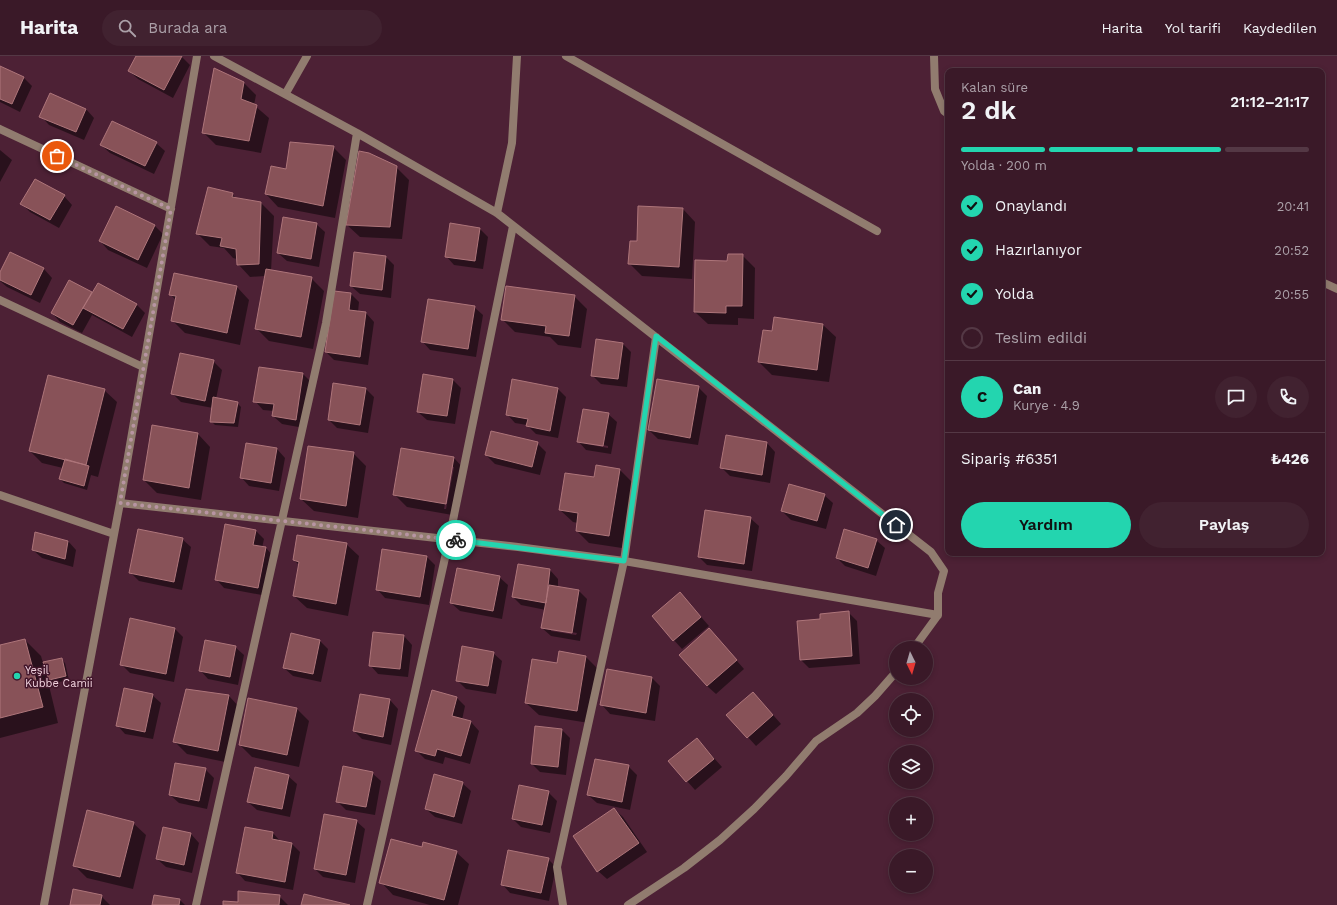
<!DOCTYPE html>
<html lang="tr">
<head>
<meta charset="utf-8">
<style>
	body { margin:0; font-family:"Work Sans",sans-serif; background:#412230; color:#f1f3f6; height:100vh; display:flex; flex-direction:column; font-size:15px; white-space:nowrap }
	* { box-sizing:border-box; margin:0 }
	p { font-size:13px; color:#aba0a8 }
	.icon { flex:none; width:22px; height:22px; fill:none; stroke:currentColor; stroke-width:2; stroke-linecap:round; stroke-linejoin:round }
	.map { position:relative; flex:1; overflow:hidden }
	.sheet { position:absolute; left:945px; top:12px; width:380px; height:488px; display:flex; flex-direction:column; background:#3a1928; border-radius:8px; box-shadow:0 2px 6px #0003,0 0 0 1px #543845 }
	.sheet>* { flex:none }
	.needle { width:26px; rotate:175deg }
	.buttons { position:absolute; left:889px; top:585px; display:grid; gap:8px }
	.buttons a { display:grid; place-items:center; width:44px; height:44px; border-radius:50%; background:#3a1928; box-shadow:0 2px 6px #0003,0 0 0 1px #543845; font-size:20px }
	.pin { position:absolute; display:grid; place-items:center; width:34px; height:34px; color:#fff; margin:-17px; border:2px solid #fff; border-radius:50%; box-shadow:0 1px 4px #0007 }
	.courier { position:absolute; display:grid; place-items:center; width:40px; height:40px; margin:-20px; border:3px solid #23d5af; border-radius:50%; background:#fff; color:#222; box-shadow:0 1px 5px #0007 }
	.overview em { font-style:normal; font-weight:600 }
	.overview div { display:flex; flex-direction:column-reverse }
	.overview { display:flex; align-items:center; justify-content:space-between; height:68px; padding:0 16px }
	h1 { font-size:26px; font-weight:600; line-height:30px }
	.bar { display:grid; grid-template-columns:repeat(4,1fr); gap:6px 4px; align-content:center; height:48px; padding:0 16px }
	.bar i { height:5px; border-radius:3px; background:#543845 }
	.bar .current { background:#23d5af }
	.bar p { grid-column:span 4 }
	.line { display:flex; align-items:center; gap:10px; padding:0 16px; border-top:1px solid #543845 }
	.line div { flex:1 }
	.round { display:grid; place-items:center; flex:none; width:42px; height:42px; border-radius:21px; background:#412230 }
	ol { padding:0 16px; list-style:none }
	li { display:flex; align-items:center; gap:12px; height:44px }
	li p { margin-inline-start:auto }
	li .icon { padding:4px; border-radius:50%; background:#23d5af; color:#111; stroke-width:4 }
	li:last-child { color:#aba0a8 }
	li i { width:22px; height:22px; border:2px solid #543845; border-radius:50% }
	.action { display:flex; gap:8px; margin-top:auto; padding:8px 16px }
	.action a { flex:1; height:46px; border-radius:24px; background:#23d5af; color:#111; font-size:16px; font-weight:600; line-height:46px; text-align:center }
	.action a+a { background:#412230; color:#f1f3f6 }
	header { display:flex; align-items:center; gap:24px; box-sizing:border-box; height:56px; padding:0 20px; background:#3a1928; border-bottom:1px solid #543845 }
	header strong { font-size:19px }
	nav { display:flex; gap:22px; margin-inline-start:auto; font-size:14px }
	.search { width:280px; height:36px; background:#412230; display:flex; align-items:center; gap:10px; box-sizing:border-box; padding:0 14px; border-radius:22px; color:#aba0a8; font-size:15px }
	.map>svg:first-child { display:block }
</style>
</head>
<body>
<header>
<strong>Harita</strong>
<div class="search"><svg class="icon" aria-label="search" viewBox="0 0 24 24"><circle cx="10" cy="10" r="6"/><path d="M15 15l6 6"/></svg>Burada ara</div>
<nav><a>Harita</a><a>Yol tarifi</a><a>Kaydedilen</a></nav>
</header>
<div class="map">
<svg width="1337" height="849" viewBox="0 0 1337 849">
	<rect width="100%" height="100%" fill="#4d2135"/>
	<path fill="#0007" fill-rule="evenodd" d="M137,0H181L190,9L173,42L138,23L129,15Z
		M0,11L24,22L32,30L20,56L0,46Z
		M244,27L256,39L254,49L269,62L261,97L216,89L204,77Z
		M86,53L94,62L84,84L49,69L41,60Z
		M156,87L165,95L154,118L110,97L101,89Z
		M333,91L346,104L335,162L278,151L266,138L287,114Z
		M0,94L12,104L0,126Z
		M396,111L409,124L402,183L360,181L347,169Z
		M232,138L237,143L261,147L274,160L271,215L311,222L324,235L313,293L269,285L256,272L265,220L250,221L238,208L237,203L233,202L224,192L210,190L197,177Z
		M64,140L72,149L59,172L30,156L22,148Z
		M116,151L155,170L163,178L147,212L108,194L100,185Z
		M683,153L695,166L692,223L642,220L629,207L638,186Z
		M316,168L325,176L319,211L287,205L278,197Z
		M451,168L480,173L488,181L483,213L454,209L446,200Z
		M10,197L44,213L52,222L40,247L7,231L0,225V219Z
		M742,199L755,212L754,263L738,262V269L708,268L695,256L728,206Z
		M386,201L394,209L391,242L360,238L351,230Z
		M70,225L93,237L137,249L145,257L132,281L92,259L82,277L60,266L52,257Z
		M237,231L249,244L240,289L185,277L172,264L176,244L170,238Z
		M335,236L351,238L359,246L358,256L366,257L374,266L368,309L334,304L326,296Z
		M574,240L587,253L581,292L558,289L550,281L515,276L502,263Z
		M474,251L483,259L476,301L430,294L422,285Z
		M775,262L823,269L836,281L829,326L772,319L759,306L773,276Z
		M623,288L631,296L627,331L601,328L592,319Z
		M213,305L222,314L216,343L237,347L241,351L238,371L215,369L211,365L213,352L181,346L172,337Z
		M303,318L311,326L304,372L282,368L273,360L274,355L263,354L255,345Z
		M453,324L461,332L455,368L427,364L418,356Z
		M698,331L707,340L698,389L658,383L649,374Z
		M365,332L374,341L368,377L337,372L329,364Z
		M558,333L566,341L558,382L536,378L527,369L515,367L507,358Z
		M104,334L117,346L98,421L91,419L87,434L64,427L60,423L63,412L42,407L30,395Z
		M608,358L617,366L611,398L586,394L578,385ZM586,386L608,390V392L586,388Z
		M153,370L198,378L210,391L201,444L157,437L144,424Z
		M537,387L546,396L540,419L495,408L486,399Z
		M767,387L775,396L770,427L730,420L721,411Z
		M277,393L285,402L279,435L249,430L241,421Z
		M402,393L454,402L466,415L458,460L407,451L394,438ZM452,411H454L446,453H444Z
		M353,397L366,410L358,462L314,455L301,443Z
		M619,413L632,426L622,492L589,487L577,475L578,467L573,466L560,454L595,422Z
		M824,439L833,447L826,473L791,464L782,455Z
		M750,462L759,470L752,515L707,509L699,501Z
		M256,475L264,483L262,492H266L274,501L267,540L224,532L216,523Z
		M182,483L191,491L182,534L139,525L130,516Z
		M876,484L885,492L876,520L845,510L837,502Z
		M68,485L76,494L73,511L42,502L33,494Z
		M346,488L359,500L348,560L307,552L294,540L300,510L294,504Z
		M383,494L427,501L435,509L429,549L385,542L377,533Z
		M550,514L558,523V531L579,535L587,543L580,585L551,580L542,572L546,554L521,549L513,541ZM551,573L577,577L576,579L551,575Z
		M499,521L508,529L502,563L460,555L451,547Z
		M688,546L709,570L682,593L653,561Z
		M848,556L857,565L860,608L809,612L801,604L798,566L821,564Z
		M131,564L175,573L183,581L174,626L130,617L122,609Z
		M404,580L412,589L408,621L378,618L370,609Z
		M717,582L744,613L716,638L707,630Z
		M25,584L41,600L43,607L61,603L65,607L69,624L54,627L50,623L46,612L45,613L58,667L0,682V590Z
		M320,585L328,593L321,626L293,620L284,612Z
		M235,591L244,599L238,629L208,623L200,614Z
		M493,597L502,605L496,638L466,633L457,624Z
		M585,600L598,613L589,667L539,659L526,647L558,608Z
		M608,614L652,622L660,630L655,665L610,658L602,649Z
		M433,635L457,642L465,650L462,664L471,666L479,675L470,708L445,701L443,708L425,703L416,694Z
		M152,639L161,647L153,683L125,678L117,669Z
		M229,640L241,653L230,707L187,698L174,685Z
		M390,644L398,653L391,689L362,683L354,675Z
		M761,645L781,668L756,690L728,659Z
		M296,652L309,665L299,711L252,701L240,689Z
		M562,674L570,682L566,719L540,716L532,708Z
		M697,683L722,711L695,734L687,725Z
		M628,710L637,719L630,754L597,747L588,739Z
		M205,713L214,722L207,753L179,747L170,739Z
		M372,717L381,725L375,759L346,754L338,746Z
		M288,720L297,728L290,761L257,754L248,746Z
		M462,727L471,735L462,768L435,761L426,753Z
		M548,736L557,745L550,777L521,771L513,763Z
		M614,753L623,761L647,796L607,823L598,815Z
		M356,765L365,773L355,827L323,821L315,813Z
		M133,767L146,779L133,833L87,822L74,809Z
		M164,772L191,778L199,787L192,817L166,811L157,803Z
		M245,772L273,777L281,786L292,788L300,796L293,834L245,825L237,816Z
		M422,792L456,796L469,808L458,849H430L393,839L381,826Z
		M548,803L556,811L549,845L510,837L502,828Z
		M101,840L110,849H71Z
		M279,840L288,849H224L238,847Z
		M180,844L185,849H153Z"/>
	<path fill="#885258" stroke="#ae757a" d="M136,0H182L164,34L128,15Z
		M0,10L24,21L12,48L0,43Z
		M214,12L244,26L241,43L257,49L249,85L202,77Z
		M50,37L86,53L76,76L39,61Z
		M112,65L157,86L145,110L100,89Z
		M290,86L334,90L323,150L265,138L271,110L286,113Z
		M359,95L369,97L397,110L390,171L346,169Z
		M35,123L65,139L50,164L20,148Z
		M208,131L233,137L232,141L261,146L259,208L237,209L236,193L220,190L222,182L196,178Z
		M116,150L155,169L138,204L99,185Z
		M638,150L683,152L679,211L628,208L630,185H637Z
		M283,161L317,167L311,203L277,197Z
		M450,167L480,172L475,205L445,201Z
		M10,196L44,212L31,239L0,224V216Z
		M354,196L386,200L382,234L350,230Z
		M728,198H743L742,250H726V257L694,256L695,204L727,205Z
		M266,213L312,221L301,281L255,273Z
		M174,217L237,230L227,277L171,265L176,240L169,239Z
		M69,224L92,236L73,269L51,257Z
		M98,227L137,248L123,273L83,252Z
		M506,230L575,239L569,280L545,277L546,270L501,264Z
		M334,235L351,237L349,254L366,256L360,301L325,296Z
		M428,243L475,250L468,293L421,286Z
		M774,261L823,268L817,314L758,306L763,274L772,275Z
		M596,283L623,287L618,323L591,320Z
		M180,297L214,304L205,345L171,338Z
		M259,311L303,317L296,364L272,360L274,348L253,346Z
		M423,318L453,323L447,360L417,356Z
		M48,319L105,333L86,409L29,395Z
		M512,323L558,332L550,375L526,370L528,363L506,359Z
		M657,323L699,330L690,382L648,374Z
		M333,327L366,332L360,369L328,364Z
		M213,341L238,346L234,367L210,366Z
		M583,353L609,357L603,390L577,386Z
		M152,369L198,377L189,432L143,424Z
		M491,375L538,386L532,411L485,399Z
		M726,379L767,386L762,419L720,412Z
		M246,387L277,392L271,427L240,422Z
		M308,390L354,396L346,450L300,443Z
		M401,392L454,401L446,448L393,439Z
		M65,403L89,410L84,430L59,423Z
		M596,409L620,413L609,480L576,475L578,457L559,454L565,417L594,421Z
		M789,428L825,438L817,465L781,455Z
		M705,454L751,461L744,508L698,501Z
		M225,468L256,474L253,489L266,491L258,532L215,524Z
		M138,473L183,482L174,526L129,517Z
		M844,473L877,483L868,512L836,502Z
		M35,476L68,485L65,503L32,494Z
		M297,479L347,487L336,548L293,540L299,506L293,504Z
		M382,493L427,500L420,541L376,534Z
		M518,508L550,513L546,547L512,541Z
		M457,512L500,520L493,555L450,547Z
		M549,529L579,534L572,577L541,572Z
		M680,536L701,561L673,585L652,560Z
		M849,555L852,600L800,604L797,565L820,563V558Z
		M130,562L175,572L166,618L120,609Z
		M709,572L737,604L707,630L679,599Z
		M373,576L404,579L400,613L369,610Z
		M291,577L320,584L313,618L283,612Z
		M25,583L43,651L0,662V589Z
		M205,584L236,590L230,621L199,615Z
		M462,590L494,596L488,630L456,625Z
		M559,595L586,600L577,655L525,647L532,603L557,607Z
		M62,602L66,620L49,624L43,606Z
		M607,613L652,621L646,657L600,649Z
		M124,632L153,638L145,676L116,670Z
		M186,633L229,639L218,695L173,686Z
		M432,634L457,641L452,660L471,665L461,700L437,693L435,700L415,695Z
		M753,636L773,659L747,682L726,659Z
		M360,638L390,643L383,681L353,675Z
		M248,642L297,652L287,699L239,689Z
		M535,670L562,673L558,711L531,708Z
		M697,682L714,703L686,726L668,705Z
		M595,703L629,709L622,746L587,739Z
		M175,707L206,712L199,745L169,739Z
		M343,710L373,716L366,751L336,746Z
		M255,711L289,719L282,753L247,746Z
		M434,718L463,726L454,761L425,753Z
		M519,729L549,735L542,769L512,763Z
		M614,752L639,787L597,816L573,780Z
		M87,754L134,766L120,821L73,810Z
		M324,758L357,764L346,819L314,813Z
		M163,771L191,777L184,809L156,803Z
		M245,771L273,776L272,783L292,787L285,826L236,817Z
		M391,783L422,791L423,786L457,795L444,844L379,827Z
		M508,794L549,802L541,837L501,829Z
		M73,833L102,839L100,849H70Z
		M238,835L280,839L279,849H223V845L238,846Z
		M304,838L350,849H301Z
		M154,839L180,843L179,849H152Z"/>
	<g fill="none" stroke-linecap="round" stroke-linejoin="round">
		<path stroke="#917c6f" stroke-width="8" d="M214,0L357,77L497,157L931,496L944,515L938,537V559L914,592
			M566,0L877,175
			M934,0L935,33L944,55L948,58
			M286,37L307,0
			M0,73L171,153
			M497,157L512,87L517,0
			M1322,226L1337,233
			M0,244L143,311
			M0,439L114,478
			M120,447L518,491L624,505L938,559
			M44,849L120,447L197,0
			M196,849L326,267L357,77
			M367,849L449,484L513,170
			M563,849L557,811L624,505L656,281
			M628,849L684,812L720,784L754,753L786,720L816,685L857,657L875,640L896,616"/>
	</g>
	<g fill="none" stroke-linecap="round" stroke-linejoin="round">
		<path stroke="#b794a2" stroke-width="4" stroke-dasharray="0 7.2" d="M57,100L171,153L120,447L456,484"/>
		<path stroke="#23d5af" stroke-width="5" d="M456,484L624,505L656,280L896,469"/>
	</g>
	<circle fill="#23d5af" stroke="#42162b" stroke-width="1.5" cx="17" cy="620" r="4"/>
	<g text-anchor="middle" stroke-width="3" stroke-linejoin="round" paint-order="stroke">
		<g font-size="11" fill="#f0d2dd" stroke="#42162b" text-anchor="start">
			<text x="25" y="618">Yeşil<tspan x="25" dy="13">Kubbe Camii</tspan></text>
		</g>
	</g>
</svg>
<div class="buttons">
<a><svg class="needle" viewBox="-14 -14 28 28"><path d="M0-13l5 13h-10z" fill="#e53935"/><path d="M0 13l5-13h-10z" fill="#aba0a8"/></svg></a>
<a><svg class="icon" aria-label="locate" viewBox="0 0 24 24"><circle cx="12" cy="12" r="6"/><path d="M12 2v4M12 18v4M2 12h4M18 12h4"/></svg></a>
<a><svg class="icon" aria-label="layers" viewBox="0 0 24 24"><path d="M12 4l9 5-9 5-9-5zM3 14l9 5 9-5"/></svg></a>
<a>+</a>
<a>−</a>
</div>
<div class="pin" style="left:57px;top:100px;background:#ea580c"><svg class="icon" aria-label="bag" viewBox="0 0 24 24"><path d="M5 8h14l-1 12H6zM9 8a3 3 0 0 1 6 0"/></svg></div>
<div class="pin" style="left:896px;top:469px;background:#1f2937"><svg class="icon" aria-label="home" viewBox="0 0 24 24"><path d="M3 11l9-7 9 7M6 9v11h12V9"/></svg></div>
<div class="courier" style="left:456px;top:484px"><svg class="icon" aria-label="bike" viewBox="0 0 24 24"><circle cx="6" cy="16" r="4"/><circle cx="18" cy="16" r="4"/><path d="M6 16l4-8h5l3 8M10 8l3 8H6M13 5h3"/></svg></div>
<section class="sheet">
<div class="overview"><div><h1>2 dk</h1><p>Kalan süre</p></div><em>21:12–21:17</em></div>
<div class="bar"><i class="current"></i><i class="current"></i><i class="current"></i><i></i><p>Yolda · 200 m</p></div>
<ol>
<li><svg class="icon" aria-label="check" viewBox="0 0 24 24"><path d="M5 12l5 5 9-10"/></svg>Onaylandı<p>20:41</p></li>
<li><svg class="icon" aria-label="check" viewBox="0 0 24 24"><path d="M5 12l5 5 9-10"/></svg>Hazırlanıyor<p>20:52</p></li>
<li><svg class="icon" aria-label="check" viewBox="0 0 24 24"><path d="M5 12l5 5 9-10"/></svg>Yolda<p>20:55</p></li>
<li><i></i>Teslim edildi</li>
</ol>
<div class="line" style="height:72px"><b class="round" style="background:#23d5af;color:#111">C</b><div><b>Can</b><p>Kurye · 4.9</p></div><a class="round"><svg class="icon" aria-label="chat" viewBox="0 0 24 24"><path d="M4 5h16v11H9l-5 4z"/></svg></a><a class="round"><svg class="icon" aria-label="phone" viewBox="0 0 24 24"><path d="M5 4h4l2 5-3 2q2 4 5 5l2-3 5 2v4C11 20 4 13 5 4z"/></svg></a></div>
<div class="line" style="height:52px"><div>Sipariş #6351</div><b>₺426</b></div>
<div class="action"><a>Yardım</a><a>Paylaş</a></div>
</section>
</div>
</body>
</html>
